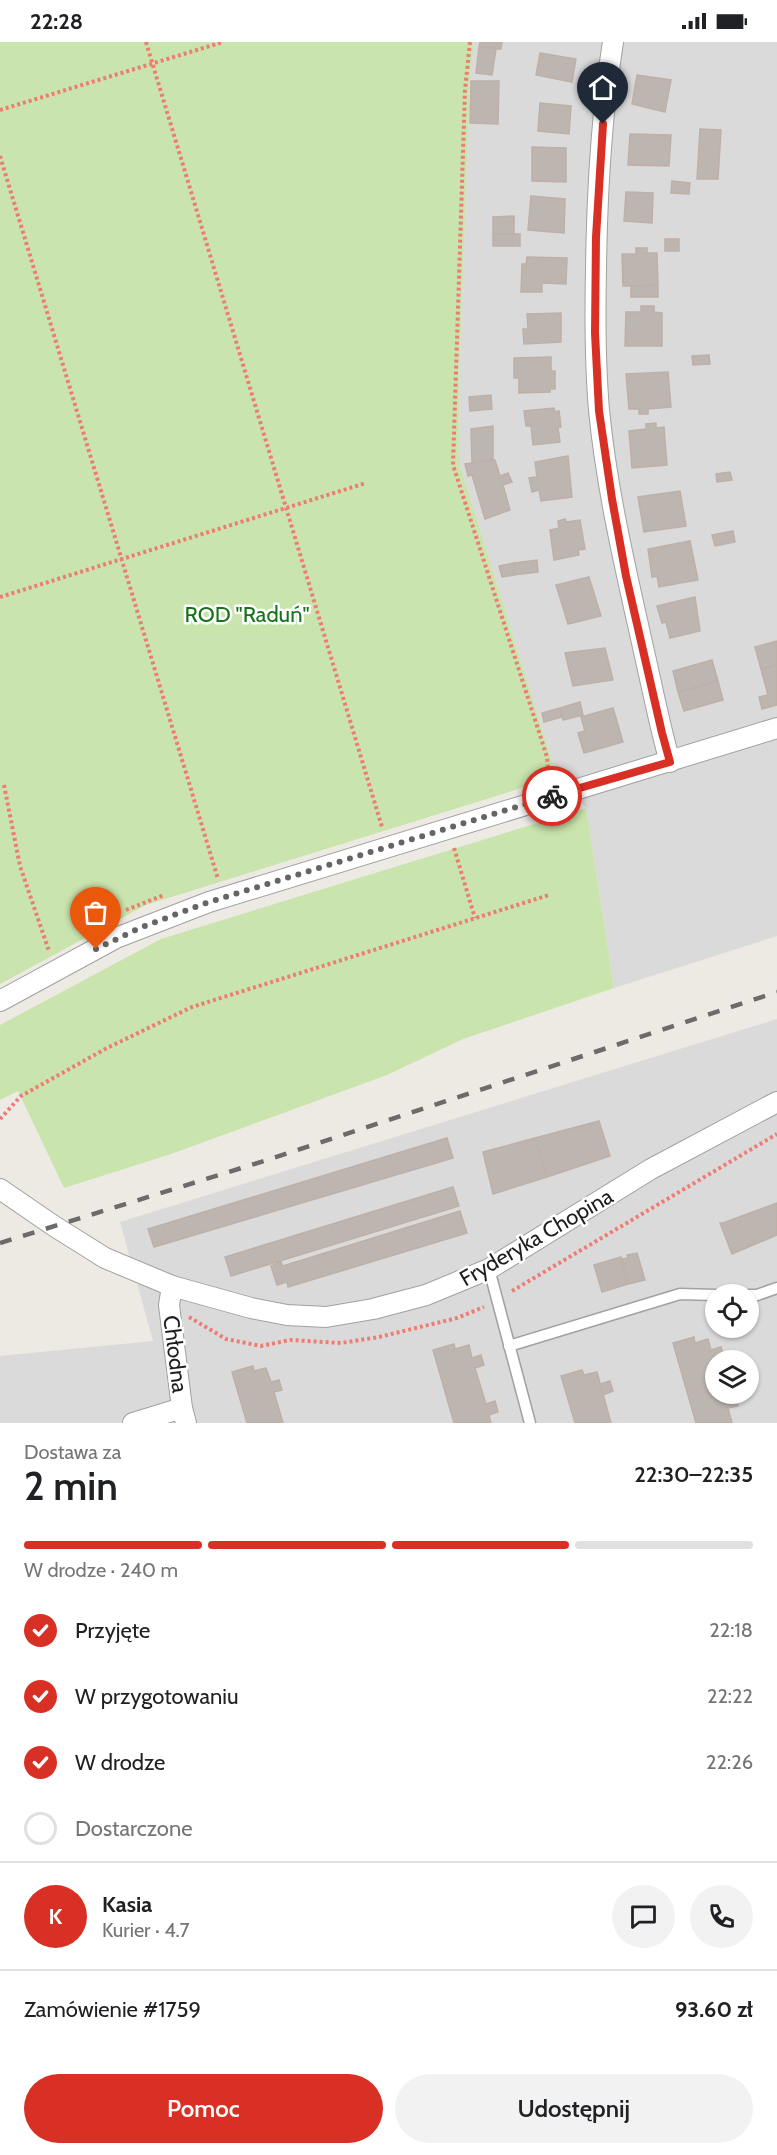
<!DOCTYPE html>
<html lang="pl">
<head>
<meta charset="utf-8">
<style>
	body { margin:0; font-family:Cabin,sans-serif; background:#f2f2f2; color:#202124; height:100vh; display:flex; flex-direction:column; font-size:22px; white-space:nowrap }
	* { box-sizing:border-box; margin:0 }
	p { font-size:20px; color:#757577 }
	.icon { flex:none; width:33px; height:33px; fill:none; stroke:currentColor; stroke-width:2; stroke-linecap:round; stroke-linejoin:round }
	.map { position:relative; height:1381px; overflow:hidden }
	.details { display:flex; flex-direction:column; background:#fff; flex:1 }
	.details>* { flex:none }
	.tools { position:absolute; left:705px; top:1242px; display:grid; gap:12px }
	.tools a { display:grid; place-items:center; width:54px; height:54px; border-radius:50%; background:#fff; box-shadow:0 2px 4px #0004; font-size:30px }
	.pin { position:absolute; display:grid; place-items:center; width:51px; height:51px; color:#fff; margin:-62px -26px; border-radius:50% 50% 50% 0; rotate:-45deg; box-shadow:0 0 6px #0007 }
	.pin .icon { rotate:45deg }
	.courier { position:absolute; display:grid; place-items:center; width:60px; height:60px; margin:-30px; border:4px solid #d93025; border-radius:50%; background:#fff; color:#222; box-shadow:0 2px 8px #0007 }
	.overview em { font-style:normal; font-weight:600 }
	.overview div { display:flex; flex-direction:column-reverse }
	.overview { display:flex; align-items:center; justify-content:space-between; height:102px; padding:0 24px }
	h1 { font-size:39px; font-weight:600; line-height:45px }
	.bar { display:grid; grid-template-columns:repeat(4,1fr); gap:9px 6px; align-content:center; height:72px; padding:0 24px }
	.bar i { height:8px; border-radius:4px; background:#e0e0e0 }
	.bar .current { background:#d93025 }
	.bar p { grid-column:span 4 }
	.line { display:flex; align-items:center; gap:15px; padding:0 24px; border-top:2px solid #e0e0e0 }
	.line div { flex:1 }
	.round { display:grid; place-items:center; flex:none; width:63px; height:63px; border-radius:32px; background:#f2f2f2 }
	ol { padding:0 24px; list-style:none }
	li { display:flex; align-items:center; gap:18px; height:66px }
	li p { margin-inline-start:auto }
	li .icon { padding:6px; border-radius:50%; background:#d93025; color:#fff; stroke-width:4 }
	li:last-child { color:#757577 }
	li i { width:33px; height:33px; border:3px solid #e0e0e0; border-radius:50% }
	.button { display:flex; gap:12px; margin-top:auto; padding:12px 24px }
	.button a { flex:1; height:69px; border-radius:36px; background:#d93025; color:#fff; font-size:24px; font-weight:600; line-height:69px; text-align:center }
	.button a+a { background:#f2f2f2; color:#202124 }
	.status { display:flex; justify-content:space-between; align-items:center; height:42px; padding:0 30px; background:#fff; direction:ltr }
	.status svg { height:16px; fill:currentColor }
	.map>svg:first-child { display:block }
</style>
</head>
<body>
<div class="status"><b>22:28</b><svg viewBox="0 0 49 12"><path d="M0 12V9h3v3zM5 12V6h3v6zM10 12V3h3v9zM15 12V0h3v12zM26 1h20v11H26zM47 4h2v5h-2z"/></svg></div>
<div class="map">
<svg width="777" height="1381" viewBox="0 0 777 1381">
	<rect width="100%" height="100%" fill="#edeae4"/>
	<path fill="#dbdada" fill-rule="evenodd" d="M474,0H777V894L614,946L586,766L557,735L460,423L459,344L470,38Z
		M777,977V1381H0V1314L153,1299L120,1180ZM716,1252H748V1286H716ZM716,1318H748V1352H716Z"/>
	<path fill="#cae4ad" d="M0,0H474L470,38L459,344L460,423L557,735L146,863L0,942Z
		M586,766L614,946L463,997L387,1033L171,1112L64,1146L18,1049L0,1058V983L161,897Z"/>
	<path fill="#bdb6b0" stroke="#beb0a7" stroke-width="1.5" d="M480,0H502L501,7L479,5Z
		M479,5L496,7L492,33L476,31Z
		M540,11L576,17L572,40L536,33Z
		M637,33L671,38L665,70L632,62Z
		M471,39H499L498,82L470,81Z
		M540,61L571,64L569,92L538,89Z
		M700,87L721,88L718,137H697Z
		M630,92L671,93L669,124L628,123Z
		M532,105L566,106V140L532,139Z
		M672,139L690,141L689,152L671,151Z
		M626,150L653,151L652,181L624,179Z
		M531,154L565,157L564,191L528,188Z
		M514,174V192H493V175Z
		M493,192H520V204H493Z
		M665,197H679V209H665Z
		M636,206H647V211H657L658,243L623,244L622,212H636Z
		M527,215L567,216L566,242L542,241V250H521L522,222H526Z
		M658,243V255H631V244Z
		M641,264H654V270L662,271V304H625L626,270H641Z
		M561,271V300L524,302L523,287H528L527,272Z
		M709,313L710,322L693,323L692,314Z
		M551,315V329H555V347H550V350L519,351V336H514V316Z
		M668,330L671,365L648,367V372H639V367H629L626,332Z
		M491,353L492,367L470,369L469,355Z
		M554,366L555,370L559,369L561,385H558L560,400L533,403L531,384H526L524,369Z
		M656,381V386L664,385L667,423L632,426L629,389L646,387V382Z
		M493,384V418L472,421L471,387Z
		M568,414L572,455L541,459L539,448L532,450L529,436L537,435L535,420Z
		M495,418L500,434L508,431L512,440L503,443L510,468L485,477L472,433L468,434L465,422Z
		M730,430L732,438L717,440L716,432Z
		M680,449L686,484L644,490L638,455Z
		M565,477L566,480L580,478L585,507L578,508L579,513L554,518L550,488L559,486L558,479Z
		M733,489L735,500L715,504L712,493Z
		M690,499L698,538L659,545L657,534L652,535L648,507Z
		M537,518L538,530L514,533V521Z
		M514,521V533L502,535L499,524Z
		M589,535L601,574L568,582L556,543Z
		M695,555L700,589L670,596L666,580L662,581L657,564Z
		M777,599V623L761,627L755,605Z
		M605,606L613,638L573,644L565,611Z
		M712,618L718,639L678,650L673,629Z
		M777,623V663L762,667L759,655L768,653L761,627Z
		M718,639L723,658L684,669L678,650Z
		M580,660L583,673L563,678L560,666Z
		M560,666L562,675L544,680L542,671Z
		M613,666L623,700L584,711L578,691L585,689L581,675Z
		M599,1079L610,1114L547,1135L535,1096Z
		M447,1096L453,1116L154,1205L148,1187Z
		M535,1096L547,1135L493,1152L483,1110Z
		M453,1145L459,1164L231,1234L225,1215Z
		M777,1161V1193L732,1212L720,1181H723Z
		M460,1169L467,1191L288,1245L287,1240L277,1243L271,1224L281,1220L283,1224Z
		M637,1211L645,1238L628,1242L621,1217L628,1216L627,1213Z
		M621,1215L628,1242L602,1250L594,1223Z
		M694,1295L695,1301L708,1297L711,1308L721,1305L724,1316L714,1319L716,1352H724L725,1355L735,1352L738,1364L728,1366L732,1381H696L673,1301Z
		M454,1302L455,1307L469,1303L472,1316L481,1313L484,1323L475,1326L486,1362L495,1359L498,1370L489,1373L491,1381H454L433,1308Z
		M253,1324L254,1329L266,1326L271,1340L279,1338L282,1348L274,1350L283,1381H247L232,1330Z
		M582,1328L584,1333L597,1330L611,1381H575L561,1334Z
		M610,1339L613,1349L603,1353L600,1342Z"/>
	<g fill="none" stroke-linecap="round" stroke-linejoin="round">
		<defs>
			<path id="service" d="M489,1227L530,1381
				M748,1253H757L777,1246
				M509,1304L680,1252L716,1253"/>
			<path id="minor" d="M613,0C601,75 597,151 596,227C595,274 595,321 599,368C607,451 627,533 645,614C653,649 660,685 670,720
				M0,959L116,896L209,860L777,686
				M0,1147L54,1184L105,1216L172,1244L251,1266L287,1273L326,1275L373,1267L426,1253L489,1227L651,1127L777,1060
				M172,1244L169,1263L182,1366L186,1381
				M133,1381L182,1366"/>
		</defs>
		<use href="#service" stroke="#a1a1a1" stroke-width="13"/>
		<use href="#minor" stroke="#a1a1a1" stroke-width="22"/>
		<path stroke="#ee7c74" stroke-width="4" stroke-dasharray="3 3" stroke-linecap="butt" d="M146,0L382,785
			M470,0L465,48L453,423L547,715L549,734L546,735
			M0,68L223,0
			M0,114L218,837
			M0,555L366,441
			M4,743L20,824L49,909
			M454,806L475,876
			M126,868L164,853
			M0,1077L21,1054L107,1006L192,965L549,853
			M512,1249L777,1092
			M189,1275L226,1297L261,1304L290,1298L341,1301L379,1295L457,1276L484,1265"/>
		<use href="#service" stroke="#fff" stroke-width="10"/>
		<use href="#minor" stroke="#fff" stroke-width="20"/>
		<path stroke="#6b6b6b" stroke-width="4.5" stroke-dasharray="12 12" stroke-linecap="butt" d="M0,1201L264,1119L777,950"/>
	</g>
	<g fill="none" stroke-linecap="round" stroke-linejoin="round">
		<path stroke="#666563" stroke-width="6" stroke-dasharray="0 10.8" d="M96,907L142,885L209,860L552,754"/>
		<path stroke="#d93025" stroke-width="8" d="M552,754L670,720L662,691L626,534L612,457L599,369L595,291L596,195L603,82"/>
	</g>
	<g text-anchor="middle" stroke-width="5" stroke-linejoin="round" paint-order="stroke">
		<g font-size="22" fill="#147219" stroke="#fff">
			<text x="247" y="580">ROD "Raduń"</text>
		</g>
		<g font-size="22" fill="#1d1d1d" stroke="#fff">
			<text transform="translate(536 1195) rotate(-30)" y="8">Fryderyka Chopina</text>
			<text transform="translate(176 1312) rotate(83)" y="8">Chłodna</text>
		</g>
	</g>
</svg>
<div class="tools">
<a><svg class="icon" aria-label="locate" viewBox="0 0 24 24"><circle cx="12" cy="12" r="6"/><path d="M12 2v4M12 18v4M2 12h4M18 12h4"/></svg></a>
<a><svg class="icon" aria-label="layers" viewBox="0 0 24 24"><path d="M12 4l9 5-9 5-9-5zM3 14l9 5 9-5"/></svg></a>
</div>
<div class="pin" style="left:96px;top:907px;background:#ea580c"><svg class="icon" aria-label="bag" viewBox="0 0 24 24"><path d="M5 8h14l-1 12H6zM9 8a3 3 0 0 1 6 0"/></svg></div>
<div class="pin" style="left:603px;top:82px;background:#1f2937"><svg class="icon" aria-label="home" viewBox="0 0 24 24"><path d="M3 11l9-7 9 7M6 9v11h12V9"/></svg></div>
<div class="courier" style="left:552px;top:754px"><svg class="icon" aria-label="bike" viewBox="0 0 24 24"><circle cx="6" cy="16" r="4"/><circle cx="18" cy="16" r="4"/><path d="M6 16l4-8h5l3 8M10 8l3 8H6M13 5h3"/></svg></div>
</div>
<section class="details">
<div class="overview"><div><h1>2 min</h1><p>Dostawa za</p></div><em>22:30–22:35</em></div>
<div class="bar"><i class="current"></i><i class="current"></i><i class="current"></i><i></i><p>W drodze · 240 m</p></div>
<ol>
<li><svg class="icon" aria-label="check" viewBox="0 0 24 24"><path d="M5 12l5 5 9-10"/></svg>Przyjęte<p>22:18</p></li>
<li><svg class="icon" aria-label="check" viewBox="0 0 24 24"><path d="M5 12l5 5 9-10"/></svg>W przygotowaniu<p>22:22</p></li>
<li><svg class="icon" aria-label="check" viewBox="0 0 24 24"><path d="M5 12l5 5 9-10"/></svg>W drodze<p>22:26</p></li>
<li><i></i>Dostarczone</li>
</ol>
<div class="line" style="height:108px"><b class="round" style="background:#d93025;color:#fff">K</b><div><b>Kasia</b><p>Kurier · 4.7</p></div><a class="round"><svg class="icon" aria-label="chat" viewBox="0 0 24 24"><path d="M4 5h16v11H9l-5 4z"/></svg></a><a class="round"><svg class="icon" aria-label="phone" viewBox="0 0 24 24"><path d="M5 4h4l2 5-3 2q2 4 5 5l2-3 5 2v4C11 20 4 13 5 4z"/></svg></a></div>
<div class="line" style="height:78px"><div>Zamówienie #1759</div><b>93.60 zł</b></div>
<div class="button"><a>Pomoc</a><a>Udostępnij</a></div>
</section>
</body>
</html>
